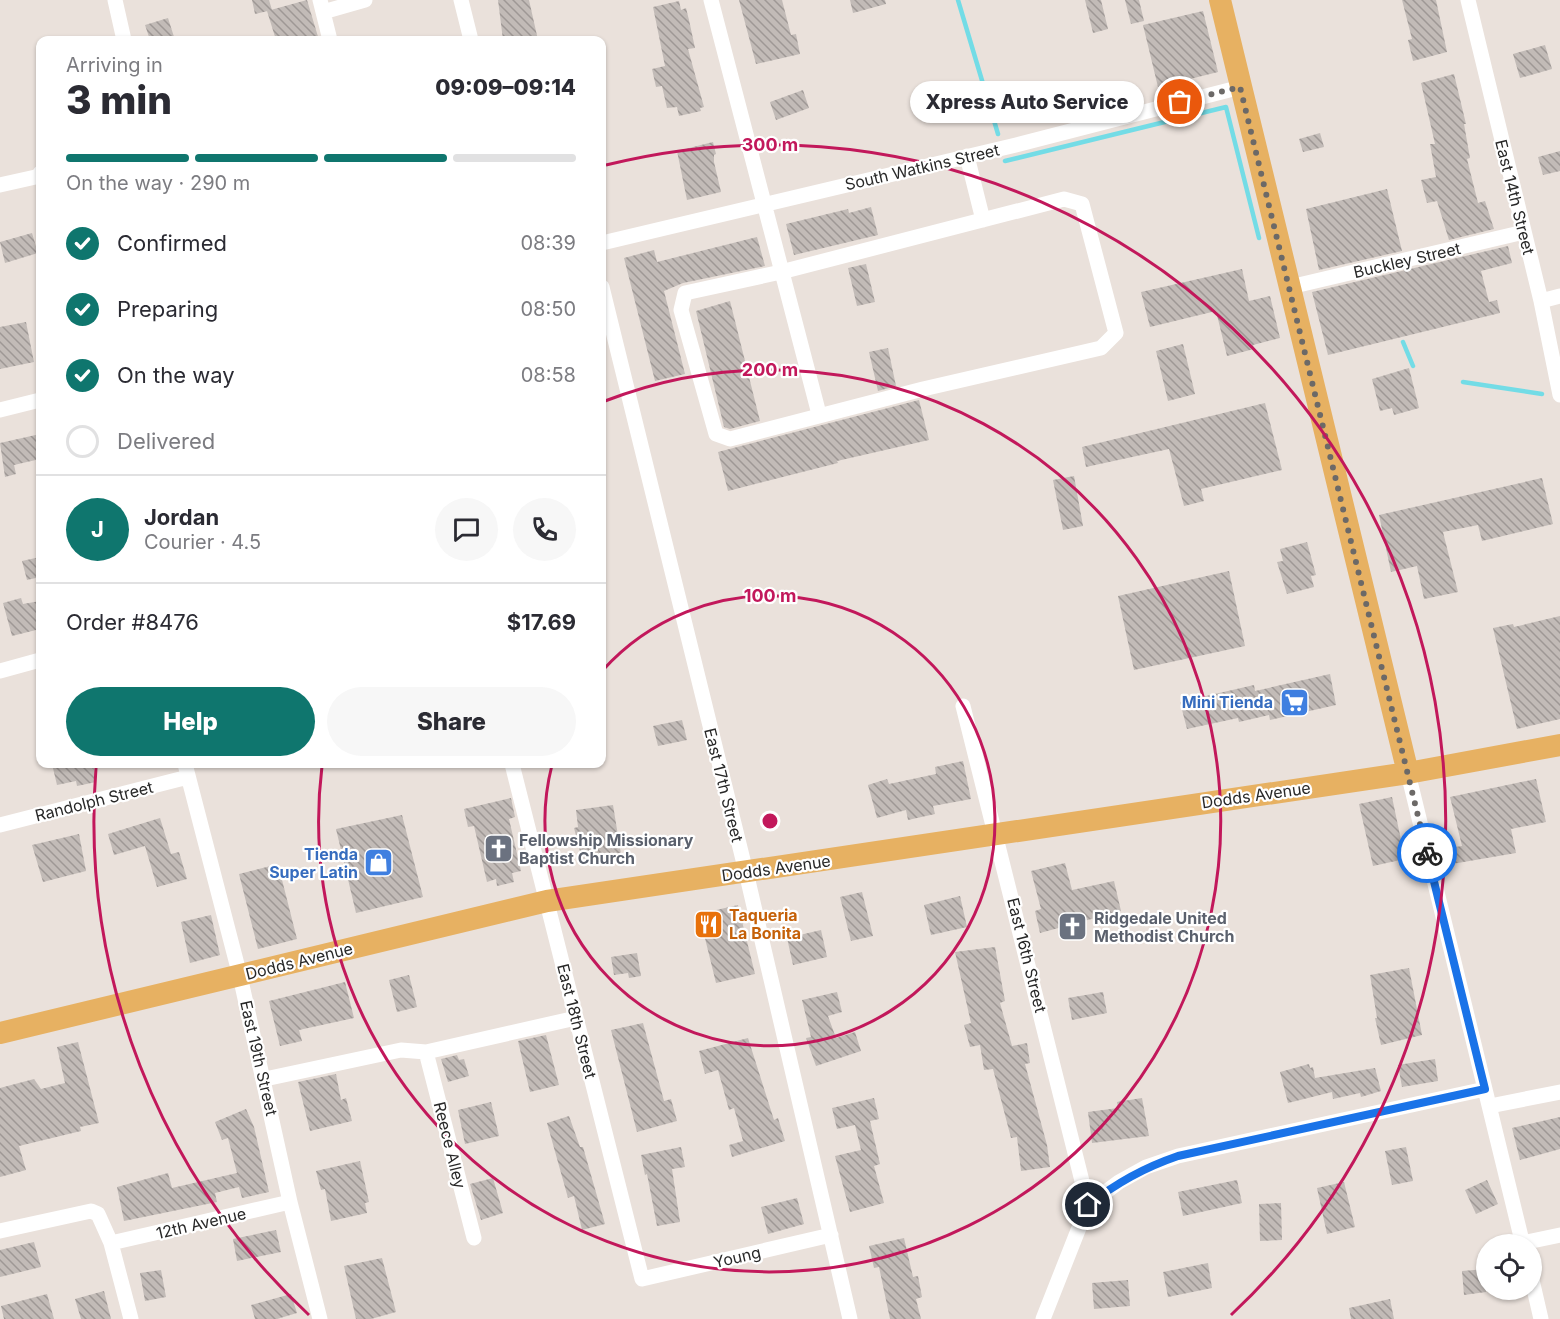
<!DOCTYPE html>
<html lang="en">
<head>
<meta charset="utf-8">
<style>
	body { margin:0; font-family:Inter,sans-serif; background:#f7f7f7; color:#2b2b33; height:100vh; display:flex; flex-direction:column; font-size:22px; white-space:nowrap }
	* { box-sizing:border-box; margin:0 }
	p { font-size:20px; color:#7c7c81 }
	.icon { flex:none; width:33px; height:33px; fill:none; stroke:currentColor; stroke-width:2; stroke-linecap:round; stroke-linejoin:round }
	.map { position:relative; flex:1; overflow:hidden }
	.drawer { position:absolute; left:36px; top:36px; width:570px; height:732px; display:flex; flex-direction:column; background:#fff; border-radius:12px; box-shadow:0 2px 4px #0004 }
	.drawer>* { flex:none }
	.buttons { position:absolute; left:1476px; top:1234px; display:grid; gap:12px }
	.buttons a { display:grid; place-items:center; width:66px; height:66px; border-radius:50%; background:#fff; box-shadow:0 2px 4px #0004; font-size:30px }
	.pin { position:absolute; display:grid; place-items:center; width:51px; height:51px; color:#fff; margin:-26px; border:3px solid #fff; border-radius:50%; box-shadow:0 2px 6px #0007 }
	.courier { position:absolute; display:grid; place-items:center; width:60px; height:60px; margin:-30px; border:4px solid #1a73e8; border-radius:50%; background:#fff; color:#222; box-shadow:0 2px 8px #0007 }
	.bubble { position:absolute; height:42px; border-radius:21px; background:#fff; box-shadow:0 2px 4px #0004; font-size:20px; font-weight:800; line-height:42px; text-align:center }
	.summary em { font-style:normal; font-weight:800 }
	.summary div { display:flex; flex-direction:column-reverse }
	.summary { display:flex; align-items:center; justify-content:space-between; height:102px; padding:0 30px }
	h1 { font-size:39px; font-weight:800; line-height:45px }
	.bar { display:grid; grid-template-columns:repeat(4,1fr); gap:9px 6px; align-content:center; height:72px; padding:0 30px }
	.bar i { height:8px; border-radius:4px; background:#e1e1e2 }
	.bar .selected { background:#0f766e }
	.bar p { grid-column:span 4 }
	.line { display:flex; align-items:center; gap:15px; padding:0 30px; border-top:2px solid #e1e1e2 }
	.line div { flex:1 }
	.round { display:grid; place-items:center; flex:none; width:63px; height:63px; border-radius:32px; background:#f7f7f7 }
	ol { padding:0 30px; list-style:none }
	li { display:flex; align-items:center; gap:18px; height:66px }
	li p { margin-inline-start:auto }
	li .icon { padding:6px; border-radius:50%; background:#0f766e; color:#fff; stroke-width:4 }
	li:last-child { color:#7c7c81 }
	li i { width:33px; height:33px; border:3px solid #e1e1e2; border-radius:50% }
	.button { display:flex; gap:12px; margin-top:auto; padding:12px 30px }
	.button a { flex:1; height:69px; border-radius:36px; background:#0f766e; color:#fff; font-size:24px; font-weight:800; line-height:69px; text-align:center }
	.button a+a { background:#f7f7f7; color:#2b2b33 }
	.map>svg:first-child { display:block }
</style>
</head>
<body>
<div class="map">
<svg width="1560" height="1319" viewBox="0 0 1560 1319">
	<defs>
		<pattern id="building-back-hatch" width="6" height="6" patternUnits="userSpaceOnUse" patternTransform="scale(1.5)"><rect width="6" height="6" fill="#c2bbb7"/><path d="M-1 5l2 2M0 0l6 6M5-1l2 2" fill="none" stroke="#9e9895"/></pattern>
	</defs>
	<rect width="100%" height="100%" fill="#eae1db"/>
	<g fill="none" stroke-linecap="round" stroke-linejoin="round">
		<path stroke="#73dce6" stroke-width="4.5" d="M958,0L998,134
			M1005,161L1226,107L1259,238
			M1403,342L1413,366
			M1463,382L1542,394"/>
	</g>
	<path fill="url(#building-back-hatch)" d="M252,0H269L272,10L255,14Z
		M307,0L319,40H276L267,11Z
		M498,0H529L538,40H503Z
		M739,0H782L791,35L796,34L800,54L756,64Z
		M850,0H885L886,4L853,13Z
		M1085,0H1101L1108,29L1093,33Z
		M1125,0H1139L1144,21L1131,24Z
		M1402,0H1436L1447,52L1413,61L1408,40L1412,39Z
		M679,1L681,10L686,8L689,20L695,48L688,49L704,107L700,108L701,111L679,116L677,107L667,108L662,86L656,87L652,69L665,66L653,7Z
		M1203,11L1218,72L1158,87L1143,25Z
		M168,18L175,40H150L145,25Z
		M1545,45L1552,69L1520,78L1513,54Z
		M1454,74L1466,124H1464L1470,158L1467,159L1478,203L1485,201L1494,229L1449,240L1437,201L1427,203L1421,180L1436,177L1430,144H1435L1421,83Z
		M803,90L809,108L776,120L770,102Z
		M1320,133L1324,147L1303,152L1299,139Z
		M713,142L716,154L714,155V162L721,192L687,200L677,151Z
		M1560,151V171L1543,175L1538,157Z
		M1387,189L1402,251L1319,270L1306,209Z
		M871,207L878,235L794,255L786,224L848,209L849,213Z
		M32,233L38,253L5,263L0,242Z
		M757,237L765,266L683,283L664,291L685,374L655,381L624,258L654,250L657,262Z
		M1508,246L1512,263L1481,271L1489,302L1497,300L1500,313L1328,355L1312,292Z
		M866,264L875,302L857,306L848,268Z
		M1242,269L1249,301L1270,296L1280,338L1253,345L1254,349L1227,356L1216,311L1150,327L1141,292Z
		M730,301L760,421L730,429L724,427L696,311Z
		M26,322L34,362L0,369V327Z
		M1183,344L1195,394L1168,401L1156,351Z
		M888,348L896,386L878,391L869,352Z
		M1409,368L1419,408L1394,415L1392,408L1380,411L1372,379Z
		M919,400L929,440L837,461L838,463L728,491L718,452Z
		M1265,403L1282,470L1201,489L1204,501L1184,506L1169,449L1086,467L1082,447Z
		M40,434V459L14,465L16,474L5,477L0,443Z
		M1074,476L1083,526L1063,530L1053,480Z
		M1542,478L1553,524L1482,541L1478,525L1443,532L1458,592L1424,599L1417,566L1391,572L1379,515Z
		M1307,542L1316,575L1311,576L1314,587L1287,594L1277,562L1283,561L1280,549Z
		M40,557V577L27,580L22,561Z
		M1229,571L1245,646L1134,670L1118,596Z
		M21,598L23,604L40,601V629L12,636L3,603Z
		M1560,616V719L1517,729L1493,628L1513,624L1514,627Z
		M1330,674L1336,705L1270,720L1269,715L1239,722L1238,718L1187,729L1180,702L1254,685L1255,691Z
		M682,720L687,740L658,746L653,726Z
		M963,761L971,799L933,806L935,814L908,820L906,810L877,818L868,785L887,779L889,784L936,774L935,767Z
		M52,764H93L96,782L77,786L76,781L57,785Z
		M1536,779L1546,822L1511,829L1516,853L1452,864L1449,848L1462,846L1450,797Z
		M1392,797L1405,859L1373,866L1359,804Z
		M511,798L515,817L509,819L521,871L512,873L514,882L497,886L496,879L487,882L474,826L468,827L464,809Z
		M613,805L621,854L582,859L574,828L578,827L576,810Z
		M402,815L423,897L356,913L336,829Z
		M160,818L171,854L179,852L187,879L157,887L145,846L114,855L108,834Z
		M79,834L86,871L43,882L32,845Z
		M1065,863L1072,890L1114,881L1121,911L1040,933L1035,911L1041,909L1031,871Z
		M278,864L297,939L258,949L239,874Z
		M862,892L873,936L851,941L840,897Z
		M960,896L967,927L931,935L924,905Z
		M738,905L755,974L716,983L699,914Z
		M211,915L220,955L190,963L181,922Z
		M821,930L827,957L793,965L787,938Z
		M995,947L1005,1001L1000,1003L1012,1046L1027,1043L1030,1063L1025,1064L1047,1145L1050,1167L1021,1171L1017,1137L1011,1138L993,1069L984,1070L980,1045L970,1047L964,1025L971,1023L955,952Z
		M637,953L641,976L629,978L628,973L614,975L611,957Z
		M1409,968L1422,1035L1381,1045L1375,1018H1377L1370,975Z
		M409,975L417,1007L397,1012L389,980Z
		M345,982L354,1018L299,1030L302,1041L280,1046L269,1001Z
		M837,992L842,1012L828,1016L836,1038L855,1032L861,1051L816,1066L806,1038L811,1037L802,1000Z
		M1103,992L1107,1013L1072,1020L1068,998Z
		M643,1023L664,1101L671,1099L677,1121L637,1132L611,1030Z
		M546,1035L559,1085L530,1092L518,1041Z
		M748,1038L774,1120L778,1118L785,1141L732,1157L729,1145L743,1141L734,1108L729,1110L718,1070L705,1074L699,1051Z
		M78,1042L99,1123L80,1127L81,1131L19,1146L26,1170L0,1177V1088L34,1079L41,1089L65,1083L57,1047Z
		M457,1055L459,1060L464,1059L469,1076L448,1082L441,1059Z
		M1435,1059L1438,1081L1402,1087L1398,1065Z
		M1309,1064L1310,1068L1313,1067L1315,1078L1375,1068L1381,1091L1361,1097L1360,1093L1333,1099L1332,1092L1288,1103L1280,1072Z
		M336,1074L341,1100L346,1098L352,1121L310,1131L298,1082Z
		M874,1098L879,1119L870,1121L880,1164L874,1166L884,1203L850,1212L835,1156L861,1150L855,1125L837,1129L832,1108Z
		M1142,1098L1149,1136L1092,1143L1088,1112L1118,1108L1117,1102Z
		M491,1102L499,1136L465,1144L458,1110Z
		M246,1109L254,1127L269,1192L242,1198L239,1187L215,1193L217,1202L124,1221L117,1187L168,1173L172,1188L237,1173L228,1138L222,1140L215,1122Z
		M569,1116L580,1147H583L605,1224L582,1230L574,1196L568,1198L547,1123Z
		M1560,1117V1149L1520,1160L1512,1128Z
		M681,1147L685,1167L672,1169L680,1222L657,1226L647,1174L645,1175L641,1155Z
		M1406,1147L1413,1181L1392,1185L1385,1151Z
		M360,1161L369,1202L365,1203L367,1213L331,1221L325,1189L321,1190L316,1171Z
		M493,1178L503,1213L481,1220L470,1184Z
		M1237,1180L1242,1203L1183,1216L1178,1192Z
		M1487,1180L1498,1204L1476,1214L1465,1190Z
		M1344,1182L1355,1227L1327,1234L1317,1188Z
		M797,1198L804,1224L768,1234L761,1207Z
		M1281,1203L1282,1240L1260,1241L1259,1204Z
		M276,1230L281,1252L237,1261L233,1239Z
		M904,1238L913,1277L918,1276L922,1297L916,1299L921,1319H890L879,1267L874,1268L869,1246Z
		M34,1242L41,1267L0,1277V1250Z
		M382,1258L396,1312L371,1319H356L344,1266Z
		M1208,1263L1212,1288L1168,1297L1163,1272Z
		M1486,1269V1292L1464,1295L1462,1271Z
		M161,1270L166,1297L145,1301L140,1273Z
		M1128,1280L1130,1306L1094,1309L1092,1283Z
		M104,1291L111,1319H81L75,1299Z
		M47,1294L54,1319H4L1,1306Z
		M291,1294L297,1313L277,1319H255L251,1305Z
		M1390,1299L1394,1319H1351L1349,1308Z"/>
	<g fill="none" stroke-linecap="round" stroke-linejoin="round">
		<path stroke="#fff" stroke-width="15" d="M115,0L124,40
			M320,0L330,40
			M461,0L471,40
			M711,0L819,414
			M1468,0L1541,301L1560,395
			M323,12L365,0
			M967,156L983,220
			M0,185L40,176V173
			M1064,199L1082,204L1116,333L1101,348L923,389L730,439L716,434L681,310L685,293L781,272Z
			M602,243L1016,145L1241,87
			M602,287L746,872L850,1319
			M1290,287L1524,232
			M1541,301L1560,296
			M0,410L40,400
			M0,671L40,660
			M963,706L1088,1205
			M185,764L240,976L290,1202L320,1319
			M512,764L642,1279L831,1235
			M1408,773L1523,1245
			M0,825L188,777
			M426,1052L474,1238
			M265,1079L401,1050L426,1052L576,1018
			M1490,1106L1560,1092
			M0,1231L91,1211L98,1214L111,1243L131,1319
			M111,1243L290,1202
			M1522,1243L1560,1235
			M1532,1280L1541,1319
			M1043,1319L1088,1205L1119,1182L1146,1167L1178,1156L1485,1089"/>
		<path stroke="#e7b162" stroke-width="22" d="M1220,0L1408,773
			M0,1033L547,901L1408,773L1560,745"/>
	</g>
	<g fill="none" stroke-linecap="round" stroke-linejoin="round">
		<path stroke="#6c6967" stroke-width="6" stroke-dasharray="0 10.8" d="M1180,102L1240,87L1427,853"/>
		<path stroke="#1a73e8" stroke-width="8" d="M1088,1205C1117,1183 1143,1168 1178,1156L1485,1089L1427,853"/>
	</g>
	<g fill="none" stroke="#c2185b" stroke-width="3">
		<path d="M603 670A225 225 0 1 1 552 765"/>
		<path d="M605 401A451 451 0 1 1 322 766"/>
		<path d="M309 1315A676 676 0 0 1 96 768M606 165A676 676 0 0 1 1231 1315"/>
	</g>
	<defs>
		<symbol id="supermarket-square" viewBox="-11 -11 22 22"><rect x="-9" y="-9" width="18" height="18" rx="4" fill="#3f7fe0" stroke="#fff"/><path d="M-6-5.5h2.5l.6 2H6L4.5 2H-2.5L-4.4-4H-6ZM-1.5 3.2a1.3 1.3 0 1 0 .1 0ZM3 3.2a1.3 1.3 0 1 0 .1 0Z" fill="#fff"/></symbol>
		<symbol id="church-square" viewBox="-11 -11 22 22"><rect x="-9" y="-9" width="18" height="18" rx="4" fill="#6b7280" stroke="#fff"/><path d="M-1.2-6h2.4v3.5h3.3v2.4h-3.3V6h-2.4V-.1h-3.3v-2.4h3.3Z" fill="#fff"/></symbol>
		<symbol id="shop-square" viewBox="-11 -11 22 22"><rect x="-9" y="-9" width="18" height="18" rx="4" fill="#3f7fe0" stroke="#fff"/><path d="M-5-2.5h2.3a2.7 3.5 0 0 1 5.4 0H5L5.5 6h-11ZM-1.5-2.5h3a1.5 2.3 0 0 0-3 0Z" fill="#fff"/></symbol>
		<symbol id="restaurant-square" viewBox="-11 -11 22 22"><rect x="-9" y="-9" width="18" height="18" rx="4" fill="#e8710a" stroke="#fff"/><path d="M-5-6h1v4h1v-4h1v4h1v-4h1v5L-1.5 .5V6h-2V.5L-5-1ZM5-6V6H3V1.5H1.5Q1.5-4 5-6Z" fill="#fff"/></symbol>
	</defs>
	<g fill-rule="evenodd">
		<use href="#supermarket-square" x="1278" y="686" width="33" height="33"/>
		<use href="#church-square" x="482" y="832" width="33" height="33"/>
		<use href="#shop-square" x="362" y="846" width="33" height="33"/>
		<use href="#restaurant-square" x="692" y="908" width="33" height="33"/>
		<use href="#church-square" x="1056" y="910" width="33" height="33"/>
	</g>
	<g text-anchor="middle" stroke-width="4.5" stroke-linejoin="round" paint-order="stroke">
		<g font-size="16" fill="#282828" stroke="#fff">
			<text transform="translate(922 167) rotate(-13)" y="6">South Watkins Street</text>
			<text transform="translate(1515 197) rotate(76)" y="6">East 14th Street</text>
			<text transform="translate(1407 260) rotate(-13)" y="6">Buckley Street</text>
			<text transform="translate(724 785) rotate(76)" y="6">East 17th Street</text>
			<text transform="translate(1256 795) rotate(-8)" y="6">Dodds Avenue</text>
			<text transform="translate(94 801) rotate(-14)" y="6">Randolph Street</text>
			<text transform="translate(776 868) rotate(-8)" y="6">Dodds Avenue</text>
			<text transform="translate(1027 955) rotate(76)" y="6">East 16th Street</text>
			<text transform="translate(299 961) rotate(-14)" y="6">Dodds Avenue</text>
			<text transform="translate(577 1021) rotate(76)" y="6">East 18th Street</text>
			<text transform="translate(259 1058) rotate(77)" y="6">East 19th Street</text>
			<text transform="translate(450 1145) rotate(76)" y="6">Reece Alley</text>
			<text transform="translate(201 1223) rotate(-13)" y="6">12th Avenue</text>
			<text transform="translate(737 1257) rotate(-13)" y="6">Young</text>
		</g>
		<g font-size="16" font-weight="bold" fill="#366cbe" stroke="#fff" text-anchor="end">
			<text x="1273" y="708">Mini Tienda</text>
			<text x="358" y="860">Tienda<tspan x="358" dy="18">Super Latin</tspan></text>
		</g>
		<g font-size="16" font-weight="bold" fill="#5b616d" stroke="#fff" text-anchor="start">
			<text x="519" y="846">Fellowship Missionary<tspan x="519" dy="18">Baptist Church</tspan></text>
			<text x="1094" y="924">Ridgedale United<tspan x="1094" dy="18">Methodist Church</tspan></text>
		</g>
		<g font-size="16" font-weight="bold" fill="#c56008" stroke="#fff" text-anchor="start">
			<text x="729" y="921">Taqueria<tspan x="729" dy="18">La Bonita</tspan></text>
		</g>
	</g>
	<circle cx="770" cy="821" r="9" fill="#c2185b" stroke="#fff" stroke-width="3"/>
	<g font-size="18" text-anchor="middle" font-weight="bold" fill="#c2185b" stroke="#fff" stroke-width="4.5" stroke-linejoin="round" paint-order="stroke">
		<text x="770" y="151">300 m</text>
		<text x="770" y="376">200 m</text>
		<text x="770" y="602">100 m</text>
	</g>
</svg>
<div class="buttons">
<a><svg class="icon" aria-label="locate" viewBox="0 0 24 24"><circle cx="12" cy="12" r="6"/><path d="M12 2v4M12 18v4M2 12h4M18 12h4"/></svg></a>
</div>
<div class="pin" style="left:1180px;top:102px;background:#ea580c"><svg class="icon" aria-label="bag" viewBox="0 0 24 24"><path d="M5 8h14l-1 12H6zM9 8a3 3 0 0 1 6 0"/></svg></div>
<div class="pin" style="left:1088px;top:1205px;background:#1f2937"><svg class="icon" aria-label="home" viewBox="0 0 24 24"><path d="M3 11l9-7 9 7M6 9v11h12V9"/></svg></div>
<div class="courier" style="left:1427px;top:853px"><svg class="icon" aria-label="bike" viewBox="0 0 24 24"><circle cx="6" cy="16" r="4"/><circle cx="18" cy="16" r="4"/><path d="M6 16l4-8h5l3 8M10 8l3 8H6M13 5h3"/></svg></div>
<div class="bubble" style="left:910px;top:81px;width:234px">Xpress Auto Service</div>
<section class="drawer">
<div class="summary"><div><h1>3 min</h1><p>Arriving in</p></div><em>09:09–09:14</em></div>
<div class="bar"><i class="selected"></i><i class="selected"></i><i class="selected"></i><i></i><p>On the way · 290 m</p></div>
<ol>
<li><svg class="icon" aria-label="check" viewBox="0 0 24 24"><path d="M5 12l5 5 9-10"/></svg>Confirmed<p>08:39</p></li>
<li><svg class="icon" aria-label="check" viewBox="0 0 24 24"><path d="M5 12l5 5 9-10"/></svg>Preparing<p>08:50</p></li>
<li><svg class="icon" aria-label="check" viewBox="0 0 24 24"><path d="M5 12l5 5 9-10"/></svg>On the way<p>08:58</p></li>
<li><i></i>Delivered</li>
</ol>
<div class="line" style="height:108px"><b class="round" style="background:#0f766e;color:#fff">J</b><div><b>Jordan</b><p>Courier · 4.5</p></div><a class="round"><svg class="icon" aria-label="chat" viewBox="0 0 24 24"><path d="M4 5h16v11H9l-5 4z"/></svg></a><a class="round"><svg class="icon" aria-label="phone" viewBox="0 0 24 24"><path d="M5 4h4l2 5-3 2q2 4 5 5l2-3 5 2v4C11 20 4 13 5 4z"/></svg></a></div>
<div class="line" style="height:78px"><div>Order #8476</div><b>$17.69</b></div>
<div class="button"><a>Help</a><a>Share</a></div>
</section>
</div>
</body>
</html>
